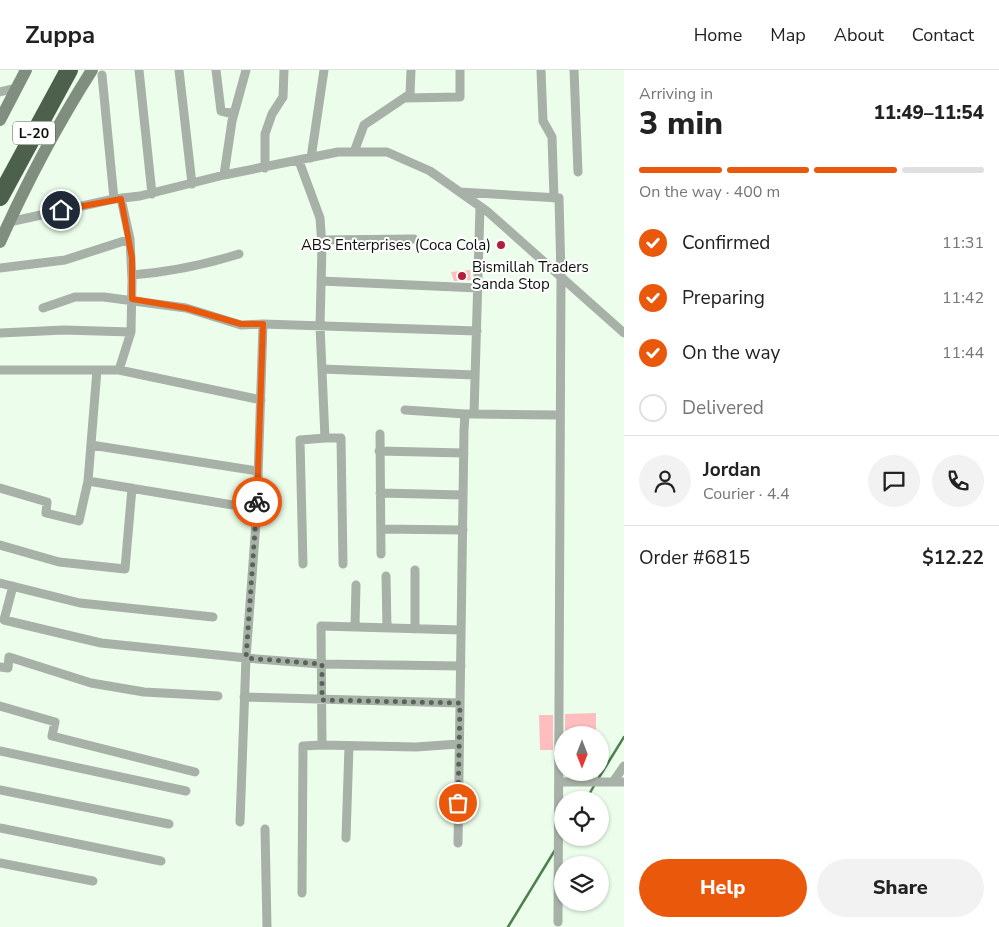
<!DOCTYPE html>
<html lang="en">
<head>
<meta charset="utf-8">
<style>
	body { margin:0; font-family:"Nunito Sans",sans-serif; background:#f2f2f2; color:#222; height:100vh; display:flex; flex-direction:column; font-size:19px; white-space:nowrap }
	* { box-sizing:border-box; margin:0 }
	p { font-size:16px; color:#767676 }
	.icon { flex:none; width:28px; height:28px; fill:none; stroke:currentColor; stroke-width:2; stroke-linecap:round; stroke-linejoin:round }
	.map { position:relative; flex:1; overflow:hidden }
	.side { display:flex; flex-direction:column; background:#fff; width:375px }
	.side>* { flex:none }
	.needle { width:32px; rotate:180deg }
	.tools { position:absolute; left:554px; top:656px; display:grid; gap:10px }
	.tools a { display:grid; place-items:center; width:55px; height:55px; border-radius:50%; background:#fff; box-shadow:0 1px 4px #0004; font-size:25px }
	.pin { position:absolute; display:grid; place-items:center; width:42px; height:42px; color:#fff; margin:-21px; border:2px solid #fff; border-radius:50%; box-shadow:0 1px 5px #0007 }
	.courier { position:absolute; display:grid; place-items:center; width:50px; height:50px; margin:-25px; border:4px solid #ea580c; border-radius:50%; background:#fff; color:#222; box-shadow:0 1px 6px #0007 }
	.overview em { font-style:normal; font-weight:800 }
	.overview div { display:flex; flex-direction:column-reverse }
	.overview { display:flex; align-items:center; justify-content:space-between; height:85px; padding:0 15px }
	h1 { font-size:32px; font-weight:800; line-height:38px }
	.bar { display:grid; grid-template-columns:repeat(4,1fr); gap:8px 5px; align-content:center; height:60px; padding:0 15px }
	.bar i { height:6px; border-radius:4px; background:#e0e0e0 }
	.bar .active { background:#ea580c }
	.bar p { grid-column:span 4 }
	.line { display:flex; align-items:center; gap:12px; padding:0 15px; border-top:1px solid #e0e0e0 }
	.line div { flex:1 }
	.round { display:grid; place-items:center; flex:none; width:52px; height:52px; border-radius:26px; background:#f2f2f2 }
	ol { padding:0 15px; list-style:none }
	li { display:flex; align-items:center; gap:15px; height:55px }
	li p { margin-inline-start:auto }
	li .icon { padding:5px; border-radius:50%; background:#ea580c; color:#fff; stroke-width:4 }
	li:last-child { color:#767676 }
	li i { width:28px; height:28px; border:2px solid #e0e0e0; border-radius:50% }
	.primary-button { display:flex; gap:10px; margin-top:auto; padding:10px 15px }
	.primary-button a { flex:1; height:58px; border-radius:30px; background:#ea580c; color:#fff; font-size:20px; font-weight:800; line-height:58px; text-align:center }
	.primary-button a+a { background:#f2f2f2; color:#222 }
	header { display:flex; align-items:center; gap:30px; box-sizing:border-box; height:70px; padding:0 25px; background:#fff; border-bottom:1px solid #e0e0e0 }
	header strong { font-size:24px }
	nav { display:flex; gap:28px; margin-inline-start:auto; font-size:18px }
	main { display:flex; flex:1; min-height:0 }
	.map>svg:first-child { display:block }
</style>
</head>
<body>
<header>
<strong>Zuppa</strong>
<nav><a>Home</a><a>Map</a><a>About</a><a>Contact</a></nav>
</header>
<main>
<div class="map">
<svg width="624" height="857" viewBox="0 0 624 857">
	<rect width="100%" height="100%" fill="#ecfeeb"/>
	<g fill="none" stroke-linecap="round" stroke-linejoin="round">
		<path stroke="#4d804c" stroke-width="2.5" d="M598,709L624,667
			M586,730L595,714
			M508,857L555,780"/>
	</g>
	<path fill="#febdbe" d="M470,200L471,210L454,211L451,202Z
		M596,643V660L565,661V644Z
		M539,645H553V680H540Z"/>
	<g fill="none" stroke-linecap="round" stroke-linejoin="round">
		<path stroke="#a7b1a7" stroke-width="9" d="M139,0L152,124
			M179,0L192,114
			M216,0L221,41L234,44
			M541,0L543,51L552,67L554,128
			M574,0L578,102
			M102,5L114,129
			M0,22L16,18
			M405,28L460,27V0
			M354,82L364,55L410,24L411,0
			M311,88L324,0
			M299,91L320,148L322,176L320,256L325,368L300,370L303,494
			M265,98V64L272,44L283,27L284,0
			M224,105L232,51L246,0
			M460,122L559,128L561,206L558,852
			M9,152L114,129L140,126L224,105L338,82H387L430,101L488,142L624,263
			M321,170L414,169
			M0,198L65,190L130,169
			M132,205C170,202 204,195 239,184
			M321,211L478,218
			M43,238L75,227H104L186,238L241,255L263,254
			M0,263L64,260L131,262
			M322,299L475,305
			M0,300H119L261,330
			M119,300L131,262L132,210L130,169L121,129
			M405,340L465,344
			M474,344L560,345
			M380,364L381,484
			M325,368H341L343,494
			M91,375L258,401
			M379,381L464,383
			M88,411L97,300
			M0,418L47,432L46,443L79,451L88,411L257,439
			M380,423L463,425
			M381,459L463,460
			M0,475L59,492L125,499L132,418
			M415,500V559
			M386,506L387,558
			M0,513L80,533L213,547
			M13,516L4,550L101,573L246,588L257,439L263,254L477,261
			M355,557L356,515
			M0,597L8,598L9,587L91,613L144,622L218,626
			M244,627L460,633
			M0,636L55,652L52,666L195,702
			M459,674L416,677L322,675L321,556L461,560
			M0,681L186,721
			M559,712H624
			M613,712L624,696
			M0,720L169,754
			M240,752L246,588L321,594L461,596
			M0,758L161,791
			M265,759L267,857
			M346,768L349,676
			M458,773L464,360L465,344H474L480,137
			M0,793L93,811
			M302,823L303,676L322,675"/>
		<path stroke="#808e7f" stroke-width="12" d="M0,50L26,0
			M0,172C27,112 57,55 92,0"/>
		<path stroke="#4d604c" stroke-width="18" d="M0,127L69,0"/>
	</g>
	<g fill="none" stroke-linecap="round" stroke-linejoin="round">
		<path stroke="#596459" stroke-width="5" stroke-dasharray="0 9" d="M257,432L246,588L322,594V630L460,633L458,733"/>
		<path stroke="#ea580c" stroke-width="6" d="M61,140L121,129L132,188V229L186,238L241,254H263L257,432"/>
	</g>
	<g fill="#b21f3b" stroke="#fff" stroke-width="2">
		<circle cx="501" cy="175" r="5"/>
		<circle cx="462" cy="206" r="5"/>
	</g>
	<g text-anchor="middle" stroke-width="4" stroke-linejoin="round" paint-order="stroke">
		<rect fill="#fff" stroke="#545854" stroke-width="1" x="13" y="51.5" width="42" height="23" rx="4"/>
		<g font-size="14" font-weight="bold" fill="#0a110a">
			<text x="34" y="68">L-20</text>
		</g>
		<g font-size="15" fill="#0a110a" stroke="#fff" text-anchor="end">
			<text x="491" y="180">ABS Enterprises (Coca Cola)</text>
			<text x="472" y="202" text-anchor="start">Bismillah Traders<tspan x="472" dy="17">Sanda Stop</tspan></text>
		</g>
	</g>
</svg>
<div class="tools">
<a><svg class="needle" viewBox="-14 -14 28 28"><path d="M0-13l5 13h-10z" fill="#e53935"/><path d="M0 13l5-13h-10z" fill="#767676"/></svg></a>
<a><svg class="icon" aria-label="locate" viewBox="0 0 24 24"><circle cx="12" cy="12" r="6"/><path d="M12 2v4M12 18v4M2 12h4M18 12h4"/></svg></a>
<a><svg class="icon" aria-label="layers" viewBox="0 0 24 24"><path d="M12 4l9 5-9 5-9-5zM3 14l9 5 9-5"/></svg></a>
</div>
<div class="pin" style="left:458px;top:733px;background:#ea580c"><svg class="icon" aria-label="bag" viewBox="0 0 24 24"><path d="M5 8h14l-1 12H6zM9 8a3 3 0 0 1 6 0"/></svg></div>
<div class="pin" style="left:61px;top:140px;background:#1f2937"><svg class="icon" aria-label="home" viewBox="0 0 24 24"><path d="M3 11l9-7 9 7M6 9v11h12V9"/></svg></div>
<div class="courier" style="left:257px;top:432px"><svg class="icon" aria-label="bike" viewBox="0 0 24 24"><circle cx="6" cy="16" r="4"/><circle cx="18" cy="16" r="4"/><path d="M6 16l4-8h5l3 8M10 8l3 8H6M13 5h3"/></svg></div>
</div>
<section class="side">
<div class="overview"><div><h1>3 min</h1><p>Arriving in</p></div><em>11:49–11:54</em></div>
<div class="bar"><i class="active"></i><i class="active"></i><i class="active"></i><i></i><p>On the way · 400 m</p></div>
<ol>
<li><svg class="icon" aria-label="check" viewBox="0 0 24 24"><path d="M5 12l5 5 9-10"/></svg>Confirmed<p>11:31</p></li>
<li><svg class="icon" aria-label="check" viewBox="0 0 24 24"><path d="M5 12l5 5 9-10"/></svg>Preparing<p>11:42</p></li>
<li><svg class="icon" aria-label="check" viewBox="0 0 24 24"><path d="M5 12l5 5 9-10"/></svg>On the way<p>11:44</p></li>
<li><i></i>Delivered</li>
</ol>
<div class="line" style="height:90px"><a class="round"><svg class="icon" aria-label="person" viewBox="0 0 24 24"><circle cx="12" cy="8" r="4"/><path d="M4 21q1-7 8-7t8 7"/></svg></a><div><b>Jordan</b><p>Courier · 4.4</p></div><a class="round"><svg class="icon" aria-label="chat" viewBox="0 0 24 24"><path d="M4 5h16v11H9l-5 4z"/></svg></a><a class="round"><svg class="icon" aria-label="phone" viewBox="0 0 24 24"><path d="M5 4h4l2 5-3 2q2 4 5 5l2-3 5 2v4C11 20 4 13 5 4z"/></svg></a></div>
<div class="line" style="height:65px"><div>Order #6815</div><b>$12.22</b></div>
<div class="primary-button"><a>Help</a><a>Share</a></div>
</section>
</main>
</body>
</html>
